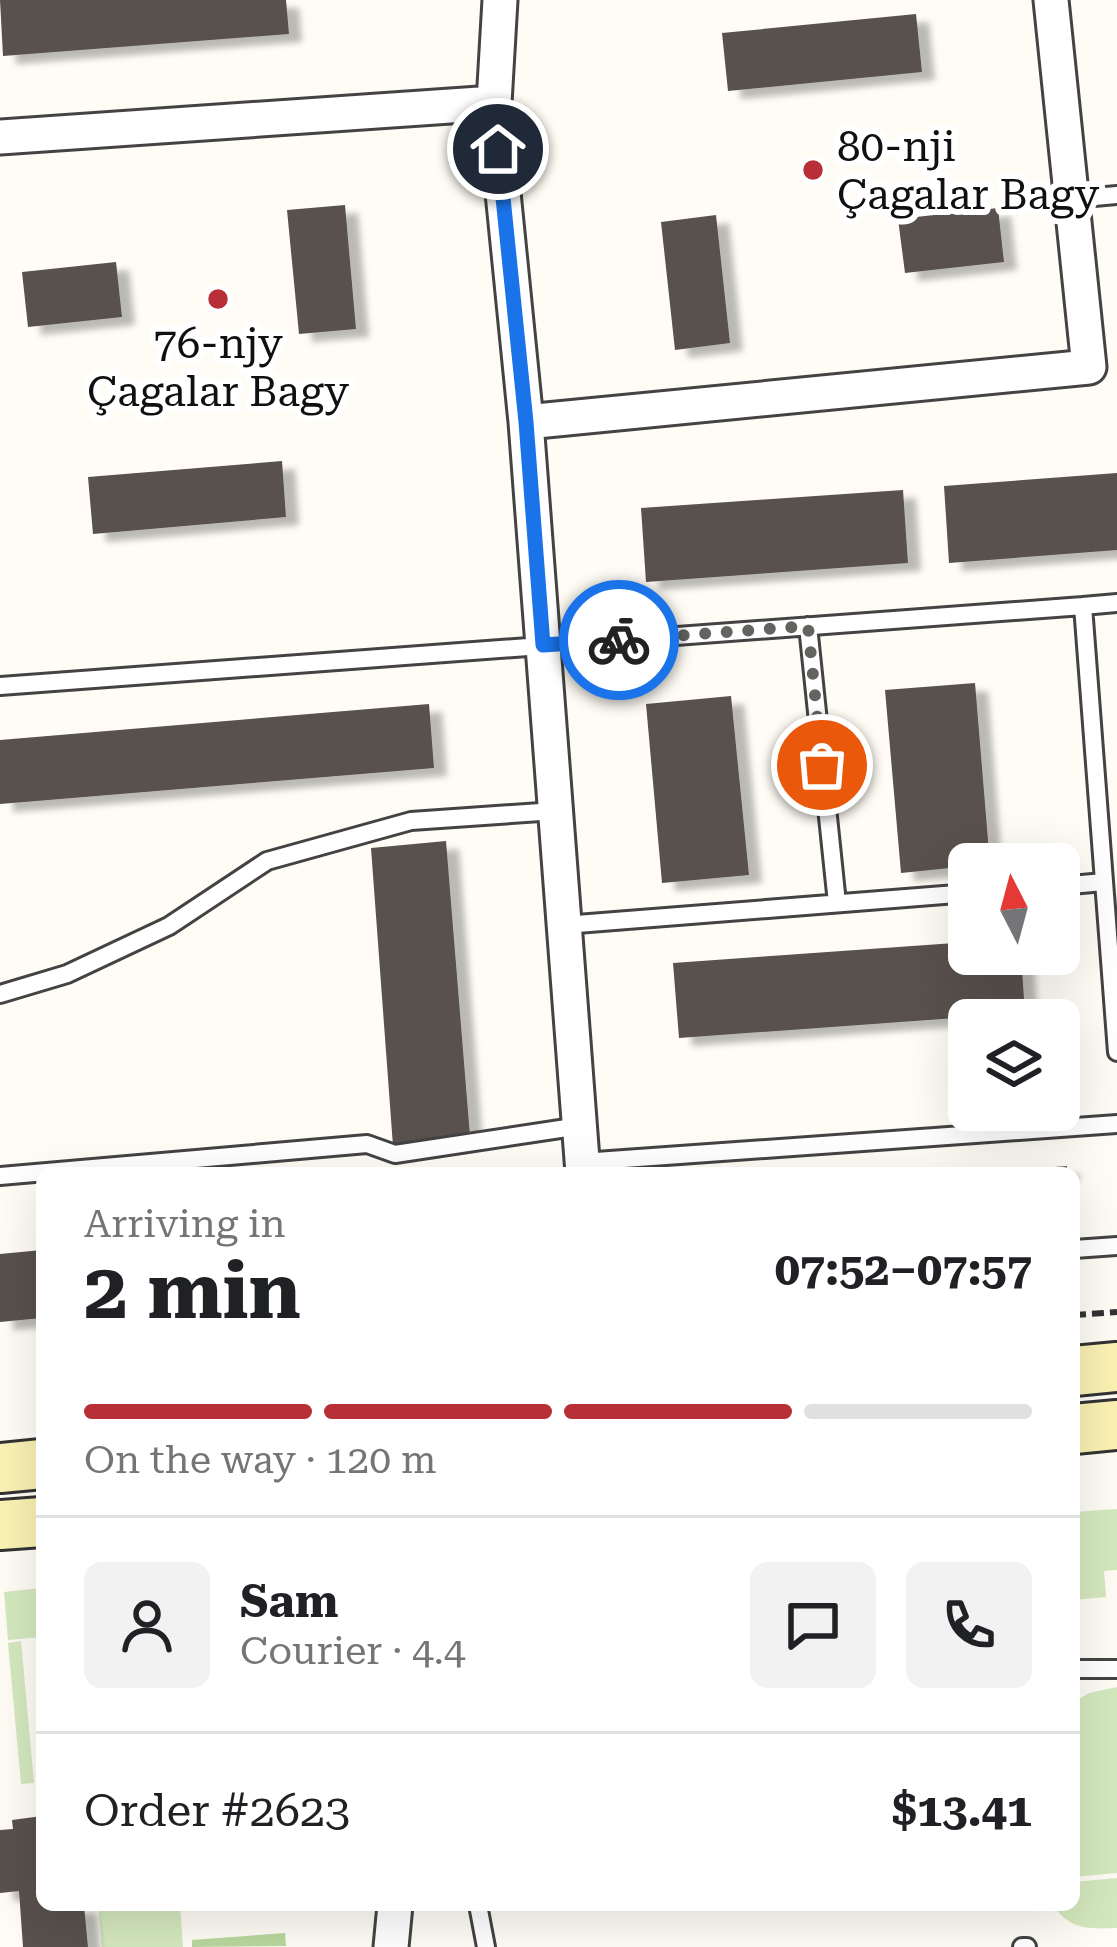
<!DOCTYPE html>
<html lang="en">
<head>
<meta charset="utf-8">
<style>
	body { margin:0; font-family:"Roboto Serif",serif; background:#f2f2f2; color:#202124; height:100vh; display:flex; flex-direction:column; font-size:45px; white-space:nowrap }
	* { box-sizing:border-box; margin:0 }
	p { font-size:39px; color:#757577 }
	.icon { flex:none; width:66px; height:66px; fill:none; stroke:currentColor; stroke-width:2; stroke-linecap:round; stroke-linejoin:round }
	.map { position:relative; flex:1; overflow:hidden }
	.panel { position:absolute; left:36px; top:1167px; width:1044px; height:744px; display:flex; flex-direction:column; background:#fff; border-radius:18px; box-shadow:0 12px 48px #0002 }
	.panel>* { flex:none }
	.needle { width:78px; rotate:354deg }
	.fabs { position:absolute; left:948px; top:843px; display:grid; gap:24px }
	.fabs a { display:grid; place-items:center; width:132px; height:132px; border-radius:18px; background:#fff; box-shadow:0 12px 48px #0002; font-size:60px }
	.pin { position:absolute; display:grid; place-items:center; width:102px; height:102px; color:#fff; margin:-51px; border:6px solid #fff; border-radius:50%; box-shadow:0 3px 12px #0007 }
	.courier { position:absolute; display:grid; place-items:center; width:120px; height:120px; margin:-60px; border:9px solid #1a73e8; border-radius:50%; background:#fff; color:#222; box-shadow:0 3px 15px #0007 }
	.summary em { font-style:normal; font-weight:700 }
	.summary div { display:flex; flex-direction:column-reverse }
	.summary { display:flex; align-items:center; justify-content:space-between; height:204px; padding:0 48px }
	h1 { font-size:78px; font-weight:700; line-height:90px }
	.bar { display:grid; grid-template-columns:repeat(4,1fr); gap:18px 12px; align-content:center; height:144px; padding:0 48px }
	.bar i { height:15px; border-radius:9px; background:#e0e0e0 }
	.bar .current { background:#b92f38 }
	.bar p { grid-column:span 4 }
	.line { display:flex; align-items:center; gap:30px; padding:0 48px; border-top:3px solid #e0e0e0 }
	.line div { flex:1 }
	.round { display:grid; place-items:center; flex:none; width:126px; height:126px; border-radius:18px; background:#f2f2f2 }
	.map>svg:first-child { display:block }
</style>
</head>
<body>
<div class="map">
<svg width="1117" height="1947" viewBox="0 0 1117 1947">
	<defs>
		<filter id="shadow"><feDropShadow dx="13" dy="8" stdDeviation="3" flood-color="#0004"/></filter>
	</defs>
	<rect width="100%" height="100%" fill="#fefcf4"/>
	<path fill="#d4e8be" d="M1117,1509V1570L1104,1571L1106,1597L1074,1600V1512Z
		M42,1588V1637L8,1640L4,1592Z
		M21,1641L34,1783L21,1784L8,1643Z
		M1117,1687V1873L1074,1877V1702L1089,1693Z
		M1117,1878V1928C1088,1929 1070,1930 1053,1905H1074V1882Z
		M98,1905H180L183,1947H102Z"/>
	<path fill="#b9d79e" d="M285,1933L286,1946L192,1947V1940Z"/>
	<path fill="#58514d" filter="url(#shadow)" d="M0,0H286L289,34L3,56Z
		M916,14L922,72L728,91L722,33Z
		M345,205L356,329L299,334L287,210Z
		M998,208L1004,262L905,273L898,219Z
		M716,215L730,343L675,350L661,222Z
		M116,262L122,317L28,327L22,272Z
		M282,461L286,517L93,534L88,477Z
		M1117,473V550L949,563L944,486Z
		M903,490L908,563L646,582L641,508Z
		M975,683L990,864L901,873L885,690Z
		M731,696L749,875L662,883L646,704Z
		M429,704L434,768L0,804V740Z
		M446,841L470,1136L393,1146L371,848Z
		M969,942V954H1021L1025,1013L679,1038L673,963Z
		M1067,1166V1173H1017V1170Z
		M42,1250V1318L0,1322V1254Z
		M42,1816V1905H84L88,1947H23L19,1891L0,1893V1830L13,1829L12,1820Z"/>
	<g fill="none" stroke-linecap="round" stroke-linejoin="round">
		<defs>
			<path id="lane" d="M1072,199L1117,195
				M1117,603L1083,606L1117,1052
				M808,626L837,903
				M0,686L1083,606
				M1059,886L1104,882
				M564,925L969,893
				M0,994L67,974L169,926L267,861L411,821L555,811
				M582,1162L1117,1124
				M0,1176L367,1144L395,1154L580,1126
				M1074,1249L1117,1246
				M1074,1669H1117
				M478,1905L486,1947
				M1022,1947H1027"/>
			<path id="street" d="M500,0L494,103L526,422L583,1173
				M0,137L494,103
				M526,422L1089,367L1051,0
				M391,1947L395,1905"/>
			<path id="secondary" d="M1074,1371L1117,1367
				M1074,1429L1117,1425
				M0,1468L42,1464
				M0,1525L42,1522"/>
		</defs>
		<use href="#lane" stroke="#434343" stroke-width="22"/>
		<use href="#street" stroke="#434343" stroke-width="39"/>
		<use href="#secondary" stroke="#323232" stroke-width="54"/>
		<path stroke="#323232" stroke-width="6" stroke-dasharray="12 6" stroke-linecap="butt" d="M1074,1315L1117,1312"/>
		<use href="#lane" stroke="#fff" stroke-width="16"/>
		<use href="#street" stroke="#fff" stroke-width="33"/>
		<use href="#secondary" stroke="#faf1b3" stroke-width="48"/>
	</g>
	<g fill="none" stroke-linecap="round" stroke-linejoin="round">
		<path stroke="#636360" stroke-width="12" stroke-dasharray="0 21.6" d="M619,640L808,626L822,765"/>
		<path stroke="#1a73e8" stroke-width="15" d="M498,149L526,422L543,645L619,640"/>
	</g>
	<g fill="#b92f38" stroke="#fff" stroke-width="4.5">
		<circle cx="813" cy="170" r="12"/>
		<circle cx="218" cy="299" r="12"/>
	</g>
	<g text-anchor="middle" stroke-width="12" stroke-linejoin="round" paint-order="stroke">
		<g font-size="42" fill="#101010" stroke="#fff" text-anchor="start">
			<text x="837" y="161">80-nji<tspan x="837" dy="48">Çagalar Bagy</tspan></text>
			<text x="218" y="358" text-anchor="middle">76-njy<tspan x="218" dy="48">Çagalar Bagy</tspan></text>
		</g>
	</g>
</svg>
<div class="fabs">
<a><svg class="needle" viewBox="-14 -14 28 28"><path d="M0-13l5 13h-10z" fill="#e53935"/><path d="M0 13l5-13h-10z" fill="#757577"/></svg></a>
<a><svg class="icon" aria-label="layers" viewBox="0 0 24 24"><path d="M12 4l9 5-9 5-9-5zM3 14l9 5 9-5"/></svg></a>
</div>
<div class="pin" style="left:822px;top:765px;background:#ea580c"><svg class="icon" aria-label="bag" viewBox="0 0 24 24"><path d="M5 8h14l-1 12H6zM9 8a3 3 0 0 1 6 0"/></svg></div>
<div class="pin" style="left:498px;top:149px;background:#1f2937"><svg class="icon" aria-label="home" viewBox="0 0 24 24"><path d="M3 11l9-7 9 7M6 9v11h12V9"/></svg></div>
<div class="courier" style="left:619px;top:640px"><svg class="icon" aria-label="bike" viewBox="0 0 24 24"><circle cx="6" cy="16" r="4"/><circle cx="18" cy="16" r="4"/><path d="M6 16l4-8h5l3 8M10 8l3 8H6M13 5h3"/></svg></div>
<section class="panel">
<div class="summary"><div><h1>2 min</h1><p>Arriving in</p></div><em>07:52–07:57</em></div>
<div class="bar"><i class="current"></i><i class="current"></i><i class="current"></i><i></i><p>On the way · 120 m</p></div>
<div class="line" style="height:216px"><a class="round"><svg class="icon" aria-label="person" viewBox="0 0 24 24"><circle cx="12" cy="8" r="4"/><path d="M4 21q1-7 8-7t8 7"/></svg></a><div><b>Sam</b><p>Courier · 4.4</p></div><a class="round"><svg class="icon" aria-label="chat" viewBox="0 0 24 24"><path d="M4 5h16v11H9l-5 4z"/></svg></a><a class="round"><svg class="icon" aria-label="phone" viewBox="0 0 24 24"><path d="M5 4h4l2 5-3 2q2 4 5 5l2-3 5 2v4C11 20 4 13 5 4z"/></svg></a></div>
<div class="line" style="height:156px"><div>Order #2623</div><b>$13.41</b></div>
</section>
</div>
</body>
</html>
